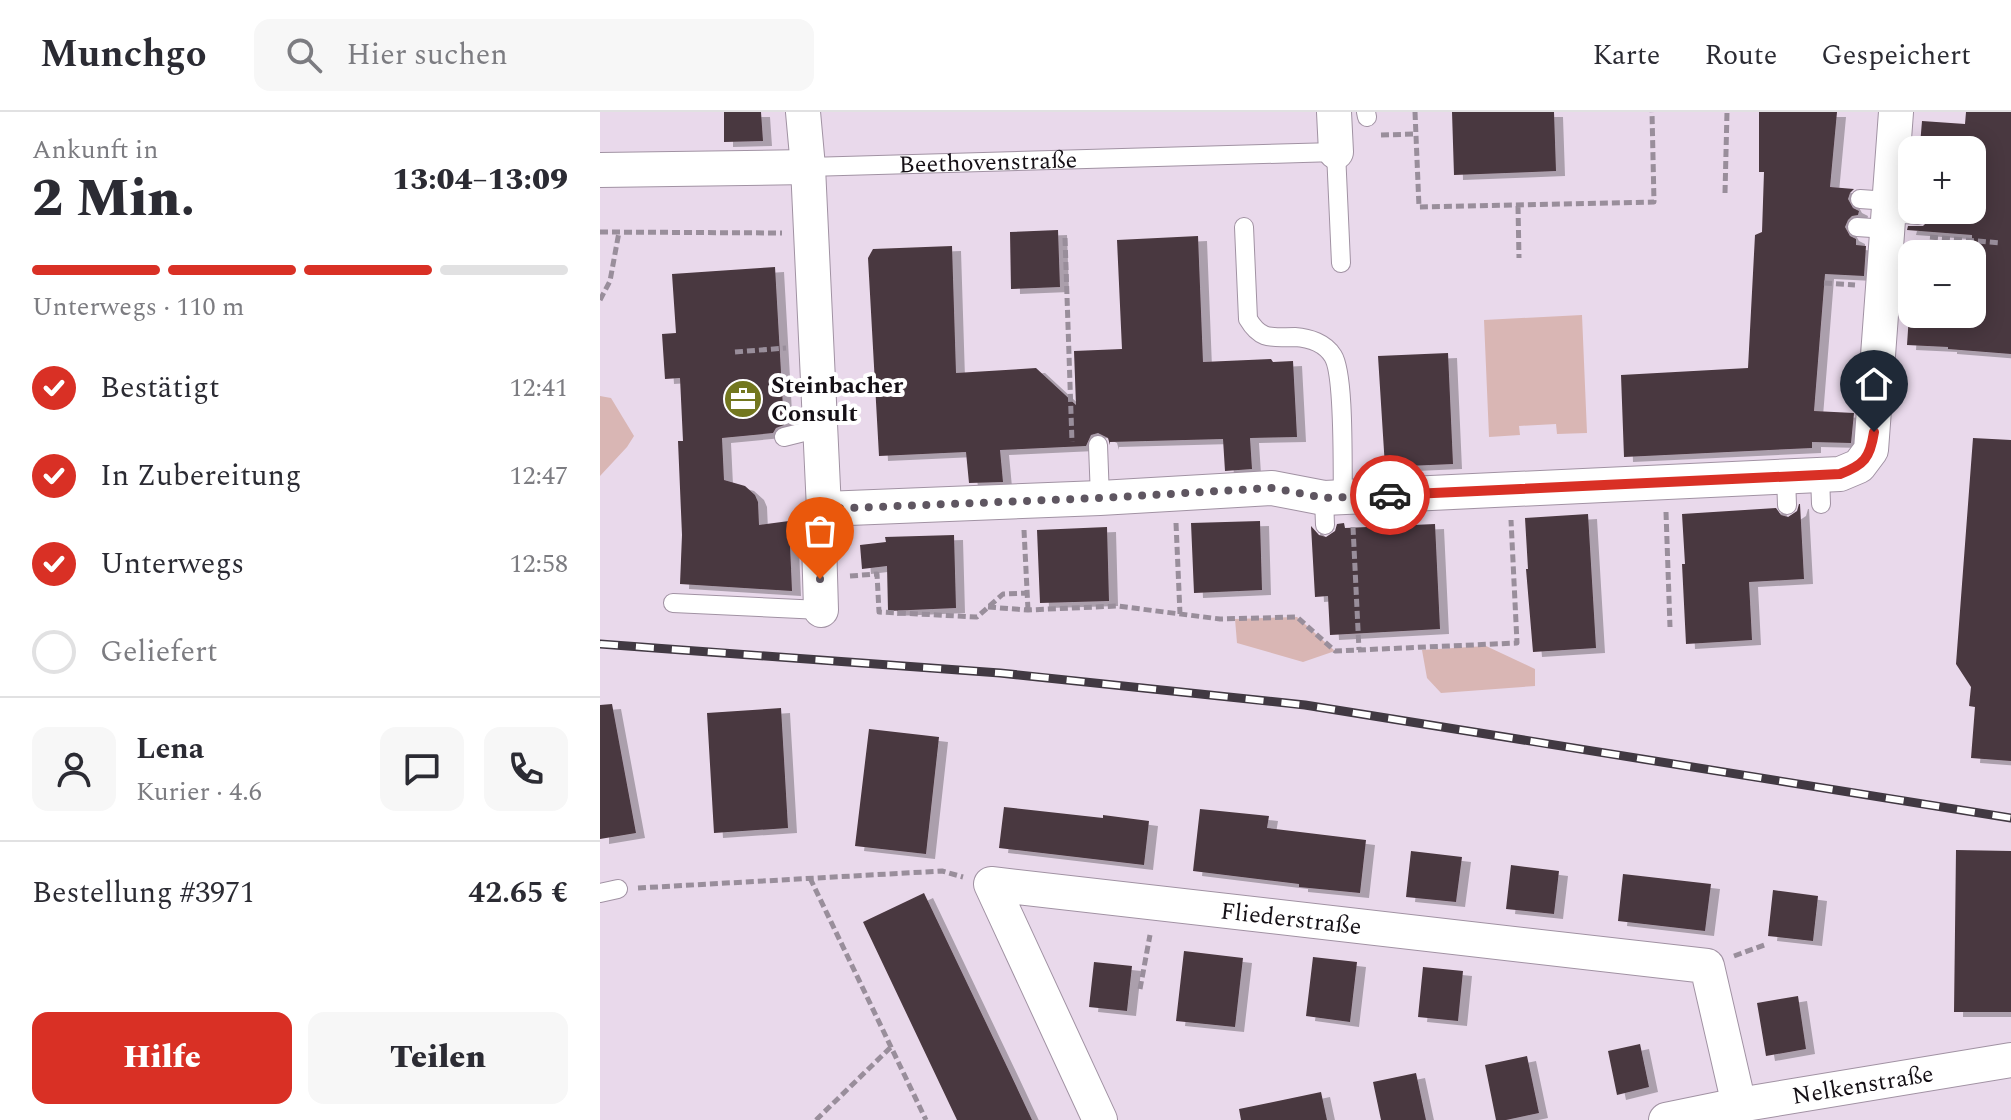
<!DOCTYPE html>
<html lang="de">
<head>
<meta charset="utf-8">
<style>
	body { margin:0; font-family:Spectral,serif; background:#f7f7f7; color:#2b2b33; height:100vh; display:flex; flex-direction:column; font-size:30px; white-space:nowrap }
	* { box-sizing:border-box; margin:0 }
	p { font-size:26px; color:#7c7c81 }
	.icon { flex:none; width:44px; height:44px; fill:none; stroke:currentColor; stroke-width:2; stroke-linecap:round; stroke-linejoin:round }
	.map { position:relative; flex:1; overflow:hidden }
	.details { display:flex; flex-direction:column; background:#fff; width:600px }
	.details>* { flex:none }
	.buttons { position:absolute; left:1298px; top:24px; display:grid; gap:16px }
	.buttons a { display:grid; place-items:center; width:88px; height:88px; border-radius:16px; background:#fff; box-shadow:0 4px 20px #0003; font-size:40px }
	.pin { position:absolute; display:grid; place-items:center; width:68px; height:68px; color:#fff; margin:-82px -34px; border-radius:50% 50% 50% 0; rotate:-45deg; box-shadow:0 0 8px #0007 }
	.pin .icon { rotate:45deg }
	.courier { position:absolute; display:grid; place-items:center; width:80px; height:80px; margin:-40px; border:6px solid #d93025; border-radius:50%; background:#fff; color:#222; box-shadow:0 2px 10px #0007 }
	.summary em { font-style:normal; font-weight:800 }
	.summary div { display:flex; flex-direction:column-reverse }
	.summary { display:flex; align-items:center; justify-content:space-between; height:136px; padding:0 32px }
	h1 { font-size:52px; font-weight:800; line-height:60px }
	.bar { display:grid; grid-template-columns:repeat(4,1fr); gap:12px 8px; align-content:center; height:96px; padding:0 32px }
	.bar i { height:10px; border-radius:6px; background:#e1e1e2 }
	.bar .current { background:#d93025 }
	.bar p { grid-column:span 4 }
	.line { display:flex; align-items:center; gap:20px; padding:0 32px; border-top:2px solid #e1e1e2 }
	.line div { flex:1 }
	.round { display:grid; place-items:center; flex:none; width:84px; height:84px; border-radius:16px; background:#f7f7f7 }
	ol { padding:0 32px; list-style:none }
	li { display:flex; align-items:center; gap:24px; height:88px }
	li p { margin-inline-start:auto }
	li .icon { padding:8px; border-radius:50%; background:#d93025; color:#fff; stroke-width:4 }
	li:last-child { color:#7c7c81 }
	li i { width:44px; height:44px; border:4px solid #e1e1e2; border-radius:50% }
	.action { display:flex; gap:16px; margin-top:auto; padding:16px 32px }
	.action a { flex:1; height:92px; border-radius:16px; background:#d93025; color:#fff; font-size:32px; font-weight:800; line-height:92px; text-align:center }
	.action a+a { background:#f7f7f7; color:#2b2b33 }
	header { display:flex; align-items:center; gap:48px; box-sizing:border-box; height:112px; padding:0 40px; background:#fff; border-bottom:2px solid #e1e1e2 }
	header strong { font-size:38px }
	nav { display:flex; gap:44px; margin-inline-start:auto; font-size:28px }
	.search { width:560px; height:72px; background:#f7f7f7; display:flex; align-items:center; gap:20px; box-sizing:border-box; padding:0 28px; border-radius:16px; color:#7c7c81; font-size:30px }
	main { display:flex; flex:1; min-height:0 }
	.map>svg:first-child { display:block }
</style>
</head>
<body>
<header>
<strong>Munchgo</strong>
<div class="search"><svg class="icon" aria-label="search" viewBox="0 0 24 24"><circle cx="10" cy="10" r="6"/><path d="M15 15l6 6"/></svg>Hier suchen</div>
<nav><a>Karte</a><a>Route</a><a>Gespeichert</a></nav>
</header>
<main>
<section class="details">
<div class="summary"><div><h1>2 Min.</h1><p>Ankunft in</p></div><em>13:04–13:09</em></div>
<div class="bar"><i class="current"></i><i class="current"></i><i class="current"></i><i></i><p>Unterwegs · 110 m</p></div>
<ol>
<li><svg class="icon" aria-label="check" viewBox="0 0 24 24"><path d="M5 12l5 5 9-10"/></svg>Bestätigt<p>12:41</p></li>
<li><svg class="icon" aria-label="check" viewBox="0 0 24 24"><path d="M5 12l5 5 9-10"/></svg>In Zubereitung<p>12:47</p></li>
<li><svg class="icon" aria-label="check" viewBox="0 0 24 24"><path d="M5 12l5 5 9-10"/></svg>Unterwegs<p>12:58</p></li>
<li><i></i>Geliefert</li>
</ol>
<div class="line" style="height:144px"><a class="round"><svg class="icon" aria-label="person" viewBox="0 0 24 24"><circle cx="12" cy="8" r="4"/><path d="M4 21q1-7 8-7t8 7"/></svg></a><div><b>Lena</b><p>Kurier · 4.6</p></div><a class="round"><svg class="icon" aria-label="chat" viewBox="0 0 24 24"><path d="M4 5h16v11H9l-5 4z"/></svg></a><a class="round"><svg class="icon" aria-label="phone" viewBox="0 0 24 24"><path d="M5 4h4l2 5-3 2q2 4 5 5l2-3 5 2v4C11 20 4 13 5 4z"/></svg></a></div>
<div class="line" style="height:104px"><div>Bestellung #3971</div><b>42.65 €</b></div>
<div class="action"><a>Hilfe</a><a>Teilen</a></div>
</section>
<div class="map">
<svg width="1411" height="1008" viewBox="0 0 1411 1008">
	<defs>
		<filter id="shadow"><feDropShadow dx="9" dy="5" stdDeviation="0" flood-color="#0004"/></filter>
	</defs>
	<rect width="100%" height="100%" fill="#e9d9eb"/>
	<path fill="#d9b6b4" d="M982,203L987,321L957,322L956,312L919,314L920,323L889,325L884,208Z
		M0,284L11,286L34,324L27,335L0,364Z
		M697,505L735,539L703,550L637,531L635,507Z
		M886,534L935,557V574L841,581L827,566L822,538Z"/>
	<path fill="#4a373f" filter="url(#shadow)" d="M124,0H161L163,29L124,30Z
		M852,0H954L956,59L854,63Z
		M1159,0H1237L1230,75L1254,77L1250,81L1248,87L1253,96L1259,99L1258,103L1252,104L1248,108L1245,115L1250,124L1256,127V133L1266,134L1264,164L1225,162L1214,299L1254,301L1251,331L1212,330V336L1024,345L1021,263L1148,256L1155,123L1162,120L1164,60H1159Z
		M1366,0H1411V242L1348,237V235L1307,233L1309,203L1343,204V202H1372V123L1307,118L1308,114H1323L1327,110L1330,105L1329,98H1372V38H1356V36L1320,33L1322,9L1365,12Z
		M458,118L460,175L411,177L410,120Z
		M598,124L603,250L671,247L673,250L693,249L697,325L650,326L652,357L625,359L623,327L510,330V333L508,326L498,321L491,323L486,334L400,338L403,370L369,371L366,340L279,344L268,146L273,137L352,134L356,261L436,256L476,293L474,239L522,237L517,128Z
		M175,155L184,313L176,316L173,321L122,326L124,368L145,374L155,383L158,390L159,413L189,409L192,479L80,472L82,423L78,329H83L80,266L65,267L62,222L76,221L72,162Z
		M848,241L853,352L785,355L778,244Z
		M1373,326L1411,328V649L1371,646L1375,595L1369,594L1371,575L1356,552Z
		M1199,392H1200L1204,467L1149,470L1152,528L1086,532L1082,452H1085L1082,402L1176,396L1181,403L1188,405L1197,399Z
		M988,402L996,536L933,540L926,457H928L925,406Z
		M660,409L662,478L594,481L591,411Z
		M744,411L745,416L835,412L840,517L730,523L728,484L715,485L711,414L719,423L726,425L735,419L737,412Z
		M507,415L509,489L440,491L437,418Z
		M354,423L356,496L288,499L287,454L262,457L260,433L286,430L285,425Z
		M12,592L36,721L0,727V593Z
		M181,596L188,716L114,721L107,601Z
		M269,617L339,625L326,742L255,734Z
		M404,695L503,706V703L549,709L544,753L399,736Z
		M600,697L669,704L667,716L766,728L760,781L699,775V772L593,759Z
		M1356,738L1411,739V900H1354Z
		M811,739L862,745L856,790L806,785Z
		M911,753L959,759L954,802L906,797Z
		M1023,762L1111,772L1105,819L1018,809Z
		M1173,778L1218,784L1213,829L1168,824Z
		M324,781L410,961L432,1008H357L263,810Z
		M584,839L643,846L635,915L576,909Z
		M713,845L757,850L750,910L706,904Z
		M494,850L532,854L527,899L489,895Z
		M823,855L863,859L858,909L818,905Z
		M1198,884L1206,937L1166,944L1157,891Z
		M1040,932L1049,975L1017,983L1008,939Z
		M927,944L939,1001L906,1008H896L885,953Z
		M816,961L826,1008H781L773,970Z
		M721,980L727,1008H641L639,997Z"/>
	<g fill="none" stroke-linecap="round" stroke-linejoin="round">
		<defs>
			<g id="service">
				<path d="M766,0L767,5"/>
				<path id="s1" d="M208,55L736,40L741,151"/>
				<path d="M1260,87L1289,89"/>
				<path d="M1289,101L1318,103"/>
				<path d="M644,115L648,207C661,229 672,225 695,225C709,226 725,231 733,244C745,263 742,357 743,385"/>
				<path d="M1257,115L1287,117"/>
				<path d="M184,325L220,316"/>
				<path d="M498,333L500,386"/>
				<path d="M1220,363L1221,392"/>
				<path d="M1186,365L1187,393"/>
				<path d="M724,386L725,413"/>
				<path d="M73,491L221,498"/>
				<path d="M0,781L18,777"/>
			</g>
			<g id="minor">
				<path d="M203,0L208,55L224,397L219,429L221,498"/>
				<path d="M734,0L736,40"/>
				<path d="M0,58L208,55"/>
				<path d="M224,397L500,386L672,376L724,386L1240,362L1259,354L1271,338L1296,0"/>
				<path id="s2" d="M500,1008L391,772L1107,854L1139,993"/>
				<path id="s3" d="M1066,1008L1139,993L1411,948"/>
			</g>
		</defs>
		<use href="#service" stroke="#a192a3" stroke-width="20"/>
		<use href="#minor" stroke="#a192a3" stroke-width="36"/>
		<path stroke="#998e9b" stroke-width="5" stroke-dasharray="8 4" stroke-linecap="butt" d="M815,0L819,95L1054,90L1052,0
			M781,23L816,22
			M1125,81L1127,0
			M918,94L919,146
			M0,120L182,121
			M1330,125L1401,131
			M465,126L472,330
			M1224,171L1255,173
			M0,188L10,169L19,120
			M135,240L186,236
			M1066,400L1070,515
			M576,411L580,502
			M753,415L759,538
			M424,418L428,498
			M250,464L277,462L279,500L377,505L403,482L427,481
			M388,495L428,498L517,494L620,507L697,505L735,539L917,531L911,408
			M210,766L326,1008
			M38,776L342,759L363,765
			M1134,844L1167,832
			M540,877L550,823
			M216,1008L291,935"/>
		<use href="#service" stroke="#fff" stroke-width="18"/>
		<use href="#minor" stroke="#fff" stroke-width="34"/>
		<defs>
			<path id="rail" d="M0,532L400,561L705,593L1411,706"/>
		</defs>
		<use href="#rail" stroke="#413942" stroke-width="9"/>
		<use href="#rail" stroke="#fff" stroke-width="6" stroke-dasharray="18" stroke-linecap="butt"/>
	</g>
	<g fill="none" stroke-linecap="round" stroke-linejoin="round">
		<path stroke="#5f5661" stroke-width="8" stroke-dasharray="0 14.4" d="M220,467L219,429L224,397L500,386L672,376L724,386L790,383"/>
		<path stroke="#d93025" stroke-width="10" d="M790,383L1240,362C1264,353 1270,346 1274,320"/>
	</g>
	<defs>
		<symbol id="office-disc" viewBox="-11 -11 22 22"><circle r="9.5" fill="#73771f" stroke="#fff"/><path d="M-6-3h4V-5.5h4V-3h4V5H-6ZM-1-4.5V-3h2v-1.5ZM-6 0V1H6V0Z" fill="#fff"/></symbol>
	</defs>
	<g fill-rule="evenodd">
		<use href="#office-disc" x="121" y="265" width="44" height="44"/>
	</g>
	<g text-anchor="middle" stroke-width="8" stroke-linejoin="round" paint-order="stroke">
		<g font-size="24" fill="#151016" stroke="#fff">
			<text dy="8" stroke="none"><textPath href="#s1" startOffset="180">Beethovenstraße</textPath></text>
			<text dy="8" stroke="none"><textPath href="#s2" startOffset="562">Fliederstraße</textPath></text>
			<text dy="8" stroke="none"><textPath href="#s3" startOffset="200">Nelkenstraße</textPath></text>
		</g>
		<g font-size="24" font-weight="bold" fill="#151016" stroke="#fff" text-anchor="start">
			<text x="171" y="281">Steinbacher<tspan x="171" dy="28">Consult</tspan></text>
		</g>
	</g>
</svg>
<div class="buttons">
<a>+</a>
<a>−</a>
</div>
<div class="pin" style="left:220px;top:467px;background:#ea580c"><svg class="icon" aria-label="bag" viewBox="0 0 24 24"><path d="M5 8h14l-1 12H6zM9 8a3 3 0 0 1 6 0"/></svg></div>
<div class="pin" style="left:1274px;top:320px;background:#1f2937"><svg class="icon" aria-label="home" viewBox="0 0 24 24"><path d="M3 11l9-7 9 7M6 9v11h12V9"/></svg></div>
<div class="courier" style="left:790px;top:383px"><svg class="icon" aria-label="car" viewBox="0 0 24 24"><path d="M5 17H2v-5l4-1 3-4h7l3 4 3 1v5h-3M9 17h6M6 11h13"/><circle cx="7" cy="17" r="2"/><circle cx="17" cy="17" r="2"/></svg></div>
</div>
</main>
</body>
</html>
